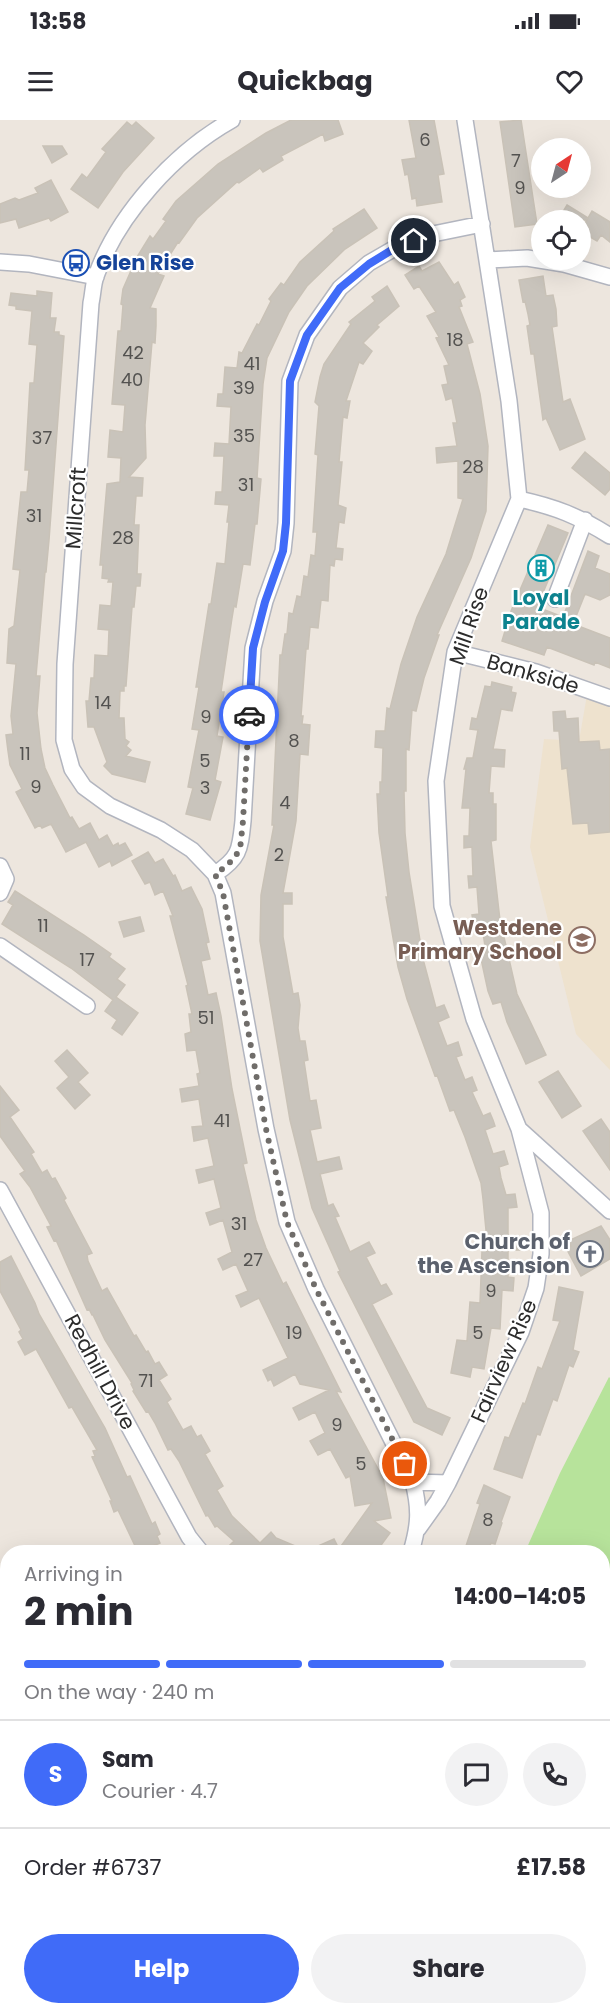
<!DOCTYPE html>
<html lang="en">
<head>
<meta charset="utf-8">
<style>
	body { margin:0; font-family:Poppins,sans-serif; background:#f2f2f3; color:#2b2b33; height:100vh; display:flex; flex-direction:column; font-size:22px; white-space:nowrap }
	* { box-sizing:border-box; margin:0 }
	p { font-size:20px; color:#7c7c81 }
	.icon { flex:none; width:33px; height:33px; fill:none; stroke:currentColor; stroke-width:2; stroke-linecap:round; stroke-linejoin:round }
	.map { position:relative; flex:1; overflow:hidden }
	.details { position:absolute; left:0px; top:1425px; width:610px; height:470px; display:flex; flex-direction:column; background:#fff; border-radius:24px 24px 0 0; box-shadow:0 6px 24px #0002 }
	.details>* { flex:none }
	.needle { width:39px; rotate:36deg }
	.tools { position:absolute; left:531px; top:18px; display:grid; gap:12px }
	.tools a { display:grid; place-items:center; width:60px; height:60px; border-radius:50%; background:#fff; box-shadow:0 6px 24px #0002; font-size:30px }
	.pin { position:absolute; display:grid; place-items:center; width:51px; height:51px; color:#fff; margin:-26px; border:3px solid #fff; border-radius:50%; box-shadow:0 2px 6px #0007 }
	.courier { position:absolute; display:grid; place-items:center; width:60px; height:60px; margin:-30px; border:4px solid #406bf8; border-radius:50%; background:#fff; color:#222; box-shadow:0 2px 8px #0007 }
	.headline em { font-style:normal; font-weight:700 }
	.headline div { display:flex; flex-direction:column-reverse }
	.headline { display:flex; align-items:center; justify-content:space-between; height:102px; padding:0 24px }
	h1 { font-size:39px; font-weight:700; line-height:45px }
	.bar { display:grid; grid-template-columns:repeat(4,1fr); gap:9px 6px; align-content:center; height:72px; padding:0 24px }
	.bar i { height:8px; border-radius:4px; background:#e1e1e2 }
	.bar .current { background:#406bf8 }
	.bar p { grid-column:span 4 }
	.line { display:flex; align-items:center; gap:15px; padding:0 24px; border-top:2px solid #e1e1e2 }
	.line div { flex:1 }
	.round { display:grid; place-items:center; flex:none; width:63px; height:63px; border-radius:32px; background:#f2f2f3 }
	.button { display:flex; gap:12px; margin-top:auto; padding:12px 24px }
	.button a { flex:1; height:69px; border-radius:36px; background:#406bf8; color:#fff; font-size:24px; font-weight:700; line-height:69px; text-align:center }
	.button a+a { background:#f2f2f3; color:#2b2b33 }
	.status { display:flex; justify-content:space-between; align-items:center; height:42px; padding:0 30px; background:#fff; direction:ltr }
	.status svg { height:16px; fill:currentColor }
	header { display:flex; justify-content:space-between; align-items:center; height:78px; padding:0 24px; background:#fff; font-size:27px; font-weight:700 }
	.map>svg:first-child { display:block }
</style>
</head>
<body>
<div class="status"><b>13:58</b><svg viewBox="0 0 49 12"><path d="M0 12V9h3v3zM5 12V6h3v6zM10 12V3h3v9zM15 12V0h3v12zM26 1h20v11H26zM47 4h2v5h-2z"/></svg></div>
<header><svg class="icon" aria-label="menu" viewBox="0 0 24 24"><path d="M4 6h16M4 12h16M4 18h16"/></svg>Quickbag<svg class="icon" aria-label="heart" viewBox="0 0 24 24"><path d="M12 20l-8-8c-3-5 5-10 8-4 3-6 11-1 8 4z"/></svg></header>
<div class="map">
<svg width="610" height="1894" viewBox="0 0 610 1894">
	<rect width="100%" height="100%" fill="#ede6de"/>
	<path fill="#eee2ce" d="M588,569L610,578V950L576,914L530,727L544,619L579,621Z"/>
	<path fill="#b7e39b" d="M609,1257L610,1258V1669L603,1668V1432H525L560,1353Z"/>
	<path fill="#c9c4bc" stroke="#c9c2b7" stroke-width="1.5" d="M291,0H338L343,14L325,21L323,14L281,36L283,40L263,52L260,48L239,63L237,62L197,98L179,123L178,122L158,154L164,156L150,188L156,189V206L155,223L152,222L145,305L146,338L129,357L143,358L142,376H136L134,405H139L137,454H141L140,466H136L134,487H132L126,566H124V571H120L119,598H124L125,619L129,622L126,626L131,630L126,636L150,642L145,662L112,654L104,646L107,642L94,607H88L86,581H89L91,558H94L95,535L108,536L109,510L98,509L100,485L111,486L113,462H108L109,459L102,458L103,445H100L107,364L120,362L121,338L108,337L110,310L123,312L125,285L112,284L118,211H121L123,185L121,184L123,169L137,137L150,116L153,119L166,101L163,99L176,81L218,44L266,13Z
		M409,0H434L444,54L438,55L442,82L417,86L416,78L412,79L408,54L405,55L402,40L416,38Z
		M521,0L537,104L515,107L500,2Z
		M127,2L132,6L136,2L154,18L123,52L98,88L71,69L82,54L87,58L106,32L102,29Z
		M43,26H62L67,34L52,43Z
		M51,60L68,92L51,101L49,98L19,108L16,99L0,103V84L15,78L19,80L38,73L35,68Z
		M567,85L588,98L592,91L610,102V122L601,115L597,121L580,111L587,100H558Z
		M364,89L377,108L345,129L307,166L289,192L267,238L263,264L257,358L261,359L257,404H255L250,445L243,444L236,487L234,486L232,498L221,572H224L217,616L223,617L215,660L221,662L210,700L186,694L193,668L188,667L199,610L192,609L199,567H196L209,484H211L217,443L225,444L229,402H227L229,385L215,384L216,372H222L224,336H214L215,323L229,324L231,287L217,286L218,274H223L225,247L237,248L239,232L242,233L257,204L259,205L271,181L269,179L281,163L284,165L300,142L334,111L333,109Z
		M439,142L454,165L458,162L465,177L460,180L462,186L459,187L473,222L467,224L480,274L488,326L486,391L471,438L437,515H439L424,558L416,591L412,590L409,630L406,629V671H404L405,713L409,752L423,839L436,888L444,885L449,897L438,902L447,926L458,922L462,935L456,937L465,960L472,957L477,970L472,972L483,996L490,993L493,1000L495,1006L485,1010L493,1034L504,1031L508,1044L499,1047L501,1058L506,1075L515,1074L517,1087L508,1088V1116L520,1117V1130H508V1157L514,1158L513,1171L502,1170L500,1209L491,1208L484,1249L472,1247L470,1257L451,1253L457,1220L467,1221L470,1182L480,1183L482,1131H488L483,1079L481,1063L465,1017L454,990L450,991L437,955L435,956L407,879L398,847L386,777H388L379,713L377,674H380V662H382L383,628L375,627L376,611H385L387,588L390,589L401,544L417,497L446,434L463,379L458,378V341L437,343L436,328L457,326L453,303H457L452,278L446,280L442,265L448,264L444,246L449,245L436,218L439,217L427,196L436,192L419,166L414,169L405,155L419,146L422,151Z
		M543,156L546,176L553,175L556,189L557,206L552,207L563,282L570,279L585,319L560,330L546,298L543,300L534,234H531L527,206L530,205L528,194L525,181L523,182L519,160Z
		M387,166L399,186L377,205L379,207L363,223L372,231L363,244L359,242L346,281H350L347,298L343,297L339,342H342L338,385L346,388L344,403L339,402L336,428L343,429L342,440L335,439L334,446L330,445L328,481L321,480L318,508L310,507L308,529H306L301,596H303L302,604L310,605L308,635L300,634L296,701L283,773H292V784H283V817L293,874L298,873L300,885L298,908L300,921H305L308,940L304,941L310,981L316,980L321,1008L310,1010L317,1042L339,1037L342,1049L320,1054L328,1086L333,1084L339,1096L335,1097L350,1132L369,1122L375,1133L366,1137L381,1166L386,1164L392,1174L372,1184L427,1288L450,1298L442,1315L414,1302L338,1152L340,1151L312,1088L290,1000L260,821L261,775L274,705H272L280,535H282L285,514H287L289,493L293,494L297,476L301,477L304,456L308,457L311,435L315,436L317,412H313L318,335L315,334L319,286L315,282L320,257L324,244L351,204L349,202L375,181L372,177Z
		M37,171L52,173L50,198H56L54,212H59V215L64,216L49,420L46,452H45L36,556H40L37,593L41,629L45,648L53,665L70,698L72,697L79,709L90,703L99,720L107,715L113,726L118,723L119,726L125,723L132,735L112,746L110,741L99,747L86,722L66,732L51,704L42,708L40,705L35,708L16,672L22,669L10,645L8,631L6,615L13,614L11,596L16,544L7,543L9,509L14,506L20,450L13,449L14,439L21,372H27L29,350H25L30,263H34L37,225L29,224L32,191L16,189V186L9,185L11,173L37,176Z
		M585,332L610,353V369L605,375L572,348Z
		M548,405L568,413L537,487L563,497L588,431L599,436L595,448L610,454V475L600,480L585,474L573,504L610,518V548L595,542L594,545L547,527L544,535L502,521L511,491Z
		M492,562L512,567L511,572L516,573L512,591L501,589L493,629L505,630L504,647L491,646L489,673H493V684H496V720L491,721L502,818L504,817L517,874L546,935L526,944L507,902L501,882L493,884L488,871L480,834L486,833L482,806L474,807L472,795L479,794L477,767L469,768L468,756H473L472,727L464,728V716H469L470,688H462L466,649H464L467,638H473L478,610L470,609L471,603L472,598L477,599L485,566L491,567Z
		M565,591L566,599L578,598L579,622L599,621L600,630L610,629V712L589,714L588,703L573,704L567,648L562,649L559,611H554L553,592Z
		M148,732L155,743L163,739L173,756L175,755L182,771L191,767L202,789L209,822L206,823L210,839L201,841L208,875L216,873L221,896L232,969L247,1043L243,1044L256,1100L266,1128L283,1164L286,1162L341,1272L336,1271L383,1358L391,1398L374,1401L390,1413L376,1432H235L229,1426L234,1421L217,1406L215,1407L208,1395L206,1396L179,1341L171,1329L168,1330L155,1303L148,1291L146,1292L133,1271L134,1270L131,1264L132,1263L105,1220L93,1195H92L89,1189L87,1190L56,1120L54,1121L47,1107L51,1106L30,1067L20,1054L25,1051L0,1016V966L19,990L10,997L34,1032L31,1034L42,1053L47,1050L52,1059L55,1058L66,1078L64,1080L92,1133L87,1135L88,1141L102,1171L107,1168L134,1216L136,1215L146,1232L148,1231L155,1244L159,1242L167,1255L159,1260L171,1279L167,1282L183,1310L191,1306L197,1317L201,1315L210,1331L205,1334L223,1366L217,1370L232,1396L260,1423L271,1412L276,1418L307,1431L334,1419L339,1429L372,1383L355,1386L350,1356L346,1358L330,1329L318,1335L310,1321L325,1313L315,1292L299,1300L293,1288L329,1270L300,1264L295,1254L274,1266L271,1259L268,1261L263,1250L288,1238L259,1178L241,1187L236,1176L248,1171L236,1144L223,1150L218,1139L232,1132L223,1100L210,1105L206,1093L221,1088L214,1059L199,1063L196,1050L214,1046L208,1018L194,1021L192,1007L203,1006L199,979L182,982L180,969L199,966L197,954L200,953L196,930L187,931L185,914L191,912L189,894H192L186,866L188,865L170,796H173L163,771L155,775L150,762L145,764L132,741Z
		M15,771L84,815L111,834L109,837L125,849L117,859L125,865L116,877L138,893L122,915L112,908L117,900L105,891L113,880L71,848L2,804L13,785L8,782Z
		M140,797L144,811L124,817L119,802Z
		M67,930L88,953L78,962L90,975L75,989L57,968L69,957L55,941Z
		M558,951L581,986L562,998L539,962Z
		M601,999L610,1012V1050L583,1011Z
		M601,1106L610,1120V1139L581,1156L566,1128L571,1126L568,1121Z
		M11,1136L35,1183L39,1194L105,1308L127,1357L130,1356L152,1404L155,1402L160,1414L157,1416L160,1423L138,1432L118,1390L114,1392L110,1381H112L92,1337L95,1336L93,1331L97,1330L72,1287L69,1288L36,1229L25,1235L18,1222L23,1219L19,1212L21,1210L0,1171V1142Z
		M559,1167L583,1172L573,1230L579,1232L573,1247L569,1245L557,1281L553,1279L540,1315L537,1314L522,1358L494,1349L505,1317L509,1318L523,1283L525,1284L538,1247L542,1249L560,1201L553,1200Z
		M484,1365L510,1377L501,1402L502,1403L495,1424L491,1423L488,1432H464L480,1384L477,1383Z"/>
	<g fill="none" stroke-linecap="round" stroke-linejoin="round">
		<defs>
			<path id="minor" d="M232,0C175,32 118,94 96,156C93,164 93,174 91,183L65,544L64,620L72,649L84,667L110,686L161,710L192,730L215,754L223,773L266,1009L287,1102L316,1169L413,1362C420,1389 419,1405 411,1432
				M488,140L527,138L564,144L610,157
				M0,142L29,144L96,157
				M519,379C556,387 578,396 610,416
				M555,479L585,400
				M455,532L536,552L610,578
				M0,746L6,759L0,773
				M215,754C240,738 240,729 243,701L253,528L265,481L283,431L286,403L290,261L307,215L340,168L369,143L395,128L433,114L482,104
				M0,826L87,886
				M519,1009L610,1091
				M0,1070L189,1417L201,1432
				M413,1362L448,1363
				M418,1409L438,1381L448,1363L521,1212L536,1168L541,1134V1093L519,1009L474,899L442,786L436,661L455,532L519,379L509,281L465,0
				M0,1666L8,1687
				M603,1806L610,1801
				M104,1887L107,1894
				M417,1894L422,1887"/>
		</defs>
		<use href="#minor" stroke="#b2b5bf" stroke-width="18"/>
		<use href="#minor" stroke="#fff" stroke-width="15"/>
	</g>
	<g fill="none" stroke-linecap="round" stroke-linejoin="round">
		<path stroke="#706d6a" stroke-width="6" stroke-dasharray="0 10.8" d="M249,595L243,701L240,730L227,746L215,754L223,773L266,1009L287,1102L316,1169L405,1344"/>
		<path stroke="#406bf8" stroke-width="8" d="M249,595L253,528L265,482L283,431L286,403L290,261L307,215L340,168L369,144L395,128L414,121"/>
	</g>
	<defs>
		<symbol id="bus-ring" viewBox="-11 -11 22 22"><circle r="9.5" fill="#fff" stroke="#1a4fb4" stroke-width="1.5"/><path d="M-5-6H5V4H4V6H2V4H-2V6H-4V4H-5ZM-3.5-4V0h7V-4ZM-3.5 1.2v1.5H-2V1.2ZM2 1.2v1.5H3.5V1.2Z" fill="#1a4fb4"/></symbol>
		<symbol id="building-ring" viewBox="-11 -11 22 22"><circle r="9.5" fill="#fff" stroke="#0f9aa8" stroke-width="1.5"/><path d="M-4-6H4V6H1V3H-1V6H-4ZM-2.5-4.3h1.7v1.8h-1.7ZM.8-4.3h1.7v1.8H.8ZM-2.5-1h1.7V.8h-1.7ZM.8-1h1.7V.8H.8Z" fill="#0f9aa8"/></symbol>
		<symbol id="school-ring" viewBox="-11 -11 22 22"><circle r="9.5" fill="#fff" stroke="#8d6e63" stroke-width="1.5"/><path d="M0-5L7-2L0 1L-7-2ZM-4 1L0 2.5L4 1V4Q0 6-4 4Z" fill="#8d6e63"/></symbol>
		<symbol id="church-ring" viewBox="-11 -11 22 22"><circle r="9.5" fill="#fff" stroke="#6b7280" stroke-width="1.5"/><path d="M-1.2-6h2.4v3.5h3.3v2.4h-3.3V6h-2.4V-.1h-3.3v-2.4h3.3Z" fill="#6b7280"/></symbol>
	</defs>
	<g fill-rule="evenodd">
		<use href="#bus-ring" x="61" y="128" width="30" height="30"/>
		<use href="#building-ring" x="526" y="433" width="30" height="30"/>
		<use href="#school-ring" x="567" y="805" width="30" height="30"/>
		<use href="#church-ring" x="575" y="1119" width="30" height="30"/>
	</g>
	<g text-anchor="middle" stroke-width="4.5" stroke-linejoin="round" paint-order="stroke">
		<g font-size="18" fill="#535250">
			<text x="425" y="26">6</text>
			<text x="516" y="47">7</text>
			<text x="520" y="74">9</text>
			<text x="455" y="226">18</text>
			<text x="133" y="239">42</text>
			<text x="252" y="250">41</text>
			<text x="132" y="266">40</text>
			<text x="244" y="274">39</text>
			<text x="244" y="322">35</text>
			<text x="42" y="324">37</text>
			<text x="473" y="353">28</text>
			<text x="246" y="371">31</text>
			<text x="34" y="402">31</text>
			<text x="123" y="424">28</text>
			<text x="103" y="589">14</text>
			<text x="206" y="603">9</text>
			<text x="294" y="627">8</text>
			<text x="25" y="640">11</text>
			<text x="205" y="647">5</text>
			<text x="36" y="673">9</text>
			<text x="205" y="674">3</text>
			<text x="285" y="689">4</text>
			<text x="279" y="741">2</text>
			<text x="43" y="812">11</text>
			<text x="87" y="846">17</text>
			<text x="206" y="904">51</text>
			<text x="222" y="1007">41</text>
			<text x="239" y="1110">31</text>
			<text x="253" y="1146">27</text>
			<text x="491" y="1177">9</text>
			<text x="294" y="1219">19</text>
			<text x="478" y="1219">5</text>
			<text x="146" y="1267">71</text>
			<text x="337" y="1311">9</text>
			<text x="361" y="1350">5</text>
			<text x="488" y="1406">8</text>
		</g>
		<g font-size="21" font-weight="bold" fill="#164399" stroke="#fff" text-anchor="start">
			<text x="96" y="150">Glen Rise</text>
		</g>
		<g font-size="21" fill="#2c2c2c" stroke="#fff">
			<text transform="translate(76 388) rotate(-86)" y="7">Millcroft</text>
			<text transform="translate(469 506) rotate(-71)" y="7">Mill Rise</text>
			<text transform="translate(533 554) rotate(16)" y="7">Bankside</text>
			<text transform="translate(504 1241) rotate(-66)" y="7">Fairview Rise</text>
			<text transform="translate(100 1252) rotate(62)" y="7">Redhill Drive</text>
		</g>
		<g font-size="21" font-weight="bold" fill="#0d838f" stroke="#fff">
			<text x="541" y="485">Loyal<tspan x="541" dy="24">Parade</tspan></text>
		</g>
		<g font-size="21" font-weight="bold" fill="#785e54" stroke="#fff" text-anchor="end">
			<text x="562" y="815">Westdene<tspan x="562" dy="24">Primary School</tspan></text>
		</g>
		<g font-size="21" font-weight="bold" fill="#5b616d" stroke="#fff" text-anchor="end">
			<text x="570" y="1129">Church of<tspan x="570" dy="24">the Ascension</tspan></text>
		</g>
	</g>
</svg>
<div class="tools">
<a><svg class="needle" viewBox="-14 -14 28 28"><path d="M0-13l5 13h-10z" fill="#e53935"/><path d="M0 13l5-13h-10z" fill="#7c7c81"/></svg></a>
<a><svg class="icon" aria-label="locate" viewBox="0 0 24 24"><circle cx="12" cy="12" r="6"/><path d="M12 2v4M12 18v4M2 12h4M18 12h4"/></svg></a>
</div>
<div class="pin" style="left:405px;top:1344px;background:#ea580c"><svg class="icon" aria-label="bag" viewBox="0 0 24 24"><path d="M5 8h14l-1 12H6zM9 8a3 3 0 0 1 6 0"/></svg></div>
<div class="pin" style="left:414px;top:121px;background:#1f2937"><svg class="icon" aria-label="home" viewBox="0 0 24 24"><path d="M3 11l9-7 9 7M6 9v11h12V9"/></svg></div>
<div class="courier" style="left:249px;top:595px"><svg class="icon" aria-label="car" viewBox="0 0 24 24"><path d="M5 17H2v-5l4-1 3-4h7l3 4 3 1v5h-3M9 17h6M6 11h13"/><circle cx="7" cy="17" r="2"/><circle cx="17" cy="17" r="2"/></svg></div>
<section class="details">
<div class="headline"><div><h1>2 min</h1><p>Arriving in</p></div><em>14:00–14:05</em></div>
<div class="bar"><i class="current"></i><i class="current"></i><i class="current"></i><i></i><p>On the way · 240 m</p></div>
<div class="line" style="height:108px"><b class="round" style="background:#406bf8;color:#fff">S</b><div><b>Sam</b><p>Courier · 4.7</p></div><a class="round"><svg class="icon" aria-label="chat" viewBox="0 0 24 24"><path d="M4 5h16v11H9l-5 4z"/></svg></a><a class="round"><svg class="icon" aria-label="phone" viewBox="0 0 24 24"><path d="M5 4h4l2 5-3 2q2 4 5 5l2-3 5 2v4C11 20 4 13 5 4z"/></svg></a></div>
<div class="line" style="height:78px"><div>Order #6737</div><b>£17.58</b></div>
<div class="button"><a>Help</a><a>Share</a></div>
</section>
</div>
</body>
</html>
